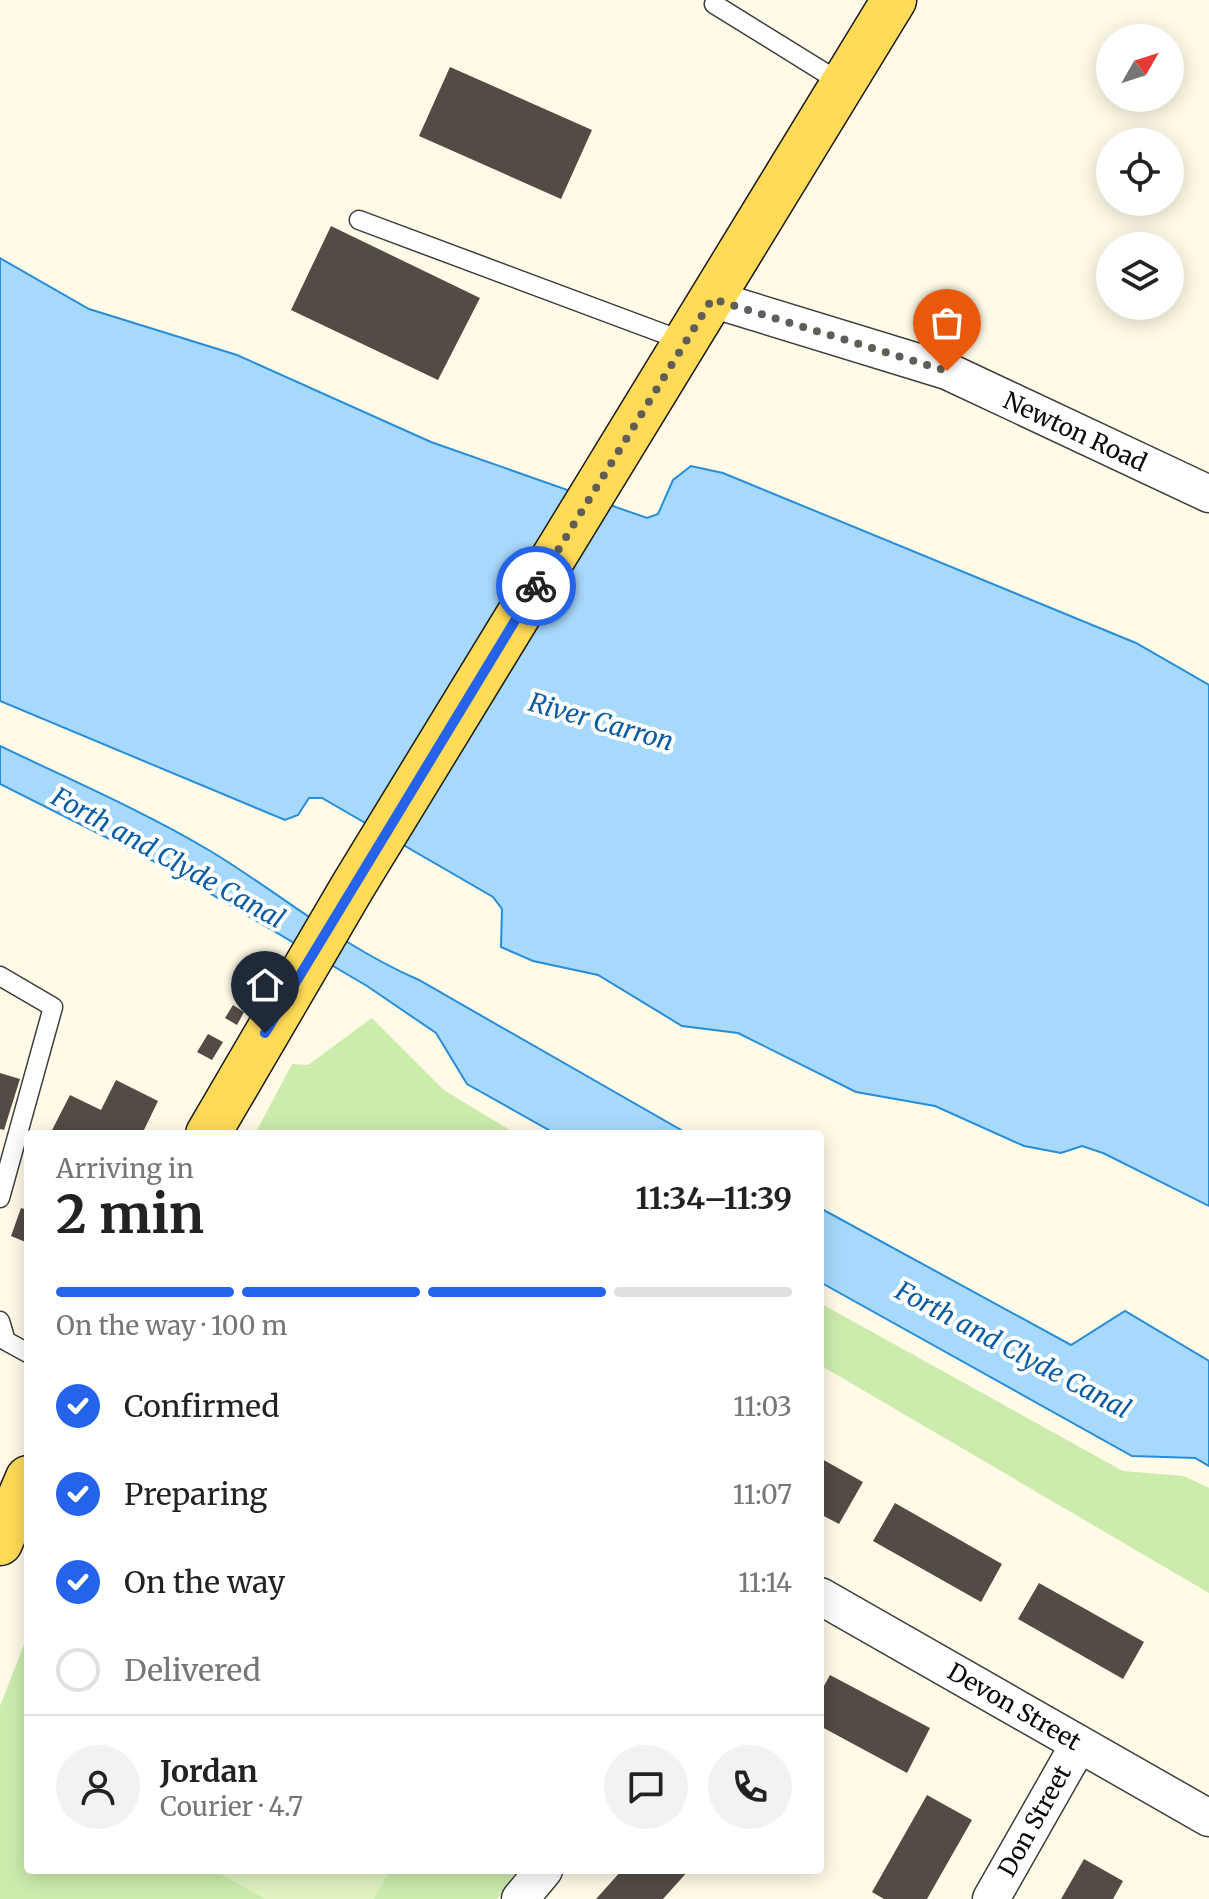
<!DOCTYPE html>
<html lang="en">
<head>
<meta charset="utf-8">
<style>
	body { margin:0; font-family:Merriweather,serif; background:#f2f2f2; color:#222; height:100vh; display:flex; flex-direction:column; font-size:30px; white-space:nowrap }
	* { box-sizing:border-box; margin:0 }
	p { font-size:26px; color:#767676 }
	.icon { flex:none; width:44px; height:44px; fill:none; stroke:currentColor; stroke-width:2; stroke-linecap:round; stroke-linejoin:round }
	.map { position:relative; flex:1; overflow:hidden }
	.sheet { position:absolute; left:24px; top:1130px; width:800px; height:744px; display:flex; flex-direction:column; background:#fff; border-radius:8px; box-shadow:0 4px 20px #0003 }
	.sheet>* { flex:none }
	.needle { width:52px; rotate:51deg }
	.fabs { position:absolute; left:1096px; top:24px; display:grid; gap:16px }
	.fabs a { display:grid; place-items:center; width:88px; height:88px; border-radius:50%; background:#fff; box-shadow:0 4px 20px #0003; font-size:40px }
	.pin { position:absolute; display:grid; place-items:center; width:68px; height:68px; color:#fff; margin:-82px -34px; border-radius:50% 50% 50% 0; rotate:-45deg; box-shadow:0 0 8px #0007 }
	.pin .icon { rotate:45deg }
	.courier { position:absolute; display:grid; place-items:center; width:80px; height:80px; margin:-40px; border:6px solid #2563eb; border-radius:50%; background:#fff; color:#222; box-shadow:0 2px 10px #0007 }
	.summary em { font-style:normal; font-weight:700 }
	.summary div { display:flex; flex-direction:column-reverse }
	.summary { display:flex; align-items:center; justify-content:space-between; height:136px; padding:0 32px }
	h1 { font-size:52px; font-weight:700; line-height:60px }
	.bar { display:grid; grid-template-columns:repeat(4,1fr); gap:12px 8px; align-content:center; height:96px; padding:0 32px }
	.bar i { height:10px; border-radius:6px; background:#e0e0e0 }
	.bar .on { background:#2563eb }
	.bar p { grid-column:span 4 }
	.line { display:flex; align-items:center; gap:20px; padding:0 32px; border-top:2px solid #e0e0e0 }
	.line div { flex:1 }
	.round { display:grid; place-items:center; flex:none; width:84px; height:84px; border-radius:42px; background:#f2f2f2 }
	ol { padding:0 32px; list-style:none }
	li { display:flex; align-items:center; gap:24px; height:88px }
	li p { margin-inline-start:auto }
	li .icon { padding:8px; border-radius:50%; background:#2563eb; color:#fff; stroke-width:4 }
	li:last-child { color:#767676 }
	li i { width:44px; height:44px; border:4px solid #e0e0e0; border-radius:50% }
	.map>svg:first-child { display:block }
</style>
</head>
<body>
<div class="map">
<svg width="1209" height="1899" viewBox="0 0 1209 1899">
	<rect width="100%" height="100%" fill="#fffbe7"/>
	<path fill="#ccecae" d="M372,1018L444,1090L516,1134H255L292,1064L308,1065Z
		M820,1303L1123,1471L1184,1476L1209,1488V1593L820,1365Z
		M28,1634V1870H523L497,1899H0V1706Z"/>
	<path fill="#e0f3c1" d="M213,1870H390L374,1899H265Z"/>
	<path fill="#a7d9fc" stroke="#278dd9" stroke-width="2" d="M0,258L89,309L237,355L431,442L647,518L658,514L673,480L691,466L723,473L1136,643L1209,685V1206L1103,1153L1082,1146L1061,1153L1024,1146L935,1106L856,1092L738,1033L682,1026L598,975L533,961L501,947L502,909L493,897L322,798H309L298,815L285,820L0,701Z
		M0,746C71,780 145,812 212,852C284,896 341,946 419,980L688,1134H556L467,1084L436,1033L367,986L167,868L0,784Z
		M820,1208L1071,1345L1125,1311L1209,1361V1466L1195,1458L1132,1456L820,1282Z"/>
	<path fill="#534b46" d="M450,67L592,130L561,199L419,136Z
		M331,226L480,298L438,380L291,310Z
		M233,1005L244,1012L237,1025L225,1018Z
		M208,1034L223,1042L212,1060L197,1052Z
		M0,1073L20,1079L4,1130L0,1129Z
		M116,1080L158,1101L142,1134H50L70,1095L101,1110Z
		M21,1208L28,1210V1243L11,1236Z
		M820,1458L863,1482L839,1524L820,1514Z
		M895,1503L1002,1564L981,1602L873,1541Z
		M1039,1583L1144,1642L1123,1679L1018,1619Z
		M830,1675L930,1728L907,1773L820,1726V1693Z
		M927,1795L972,1820L927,1899H884L872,1892Z
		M1084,1859L1123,1881L1113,1899H1061Z
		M622,1870H689L663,1899H596Z"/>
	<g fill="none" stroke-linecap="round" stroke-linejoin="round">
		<defs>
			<path id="lane" d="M714,4L843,84
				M359,220L686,342
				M0,976L53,1007L0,1198
				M0,1321L6,1341L28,1353"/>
			<path id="street" d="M712,299L947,371L1209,494
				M820,1596L1209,1818
				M520,1899L544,1870
				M991,1899L1079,1744"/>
			<path id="primary" d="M208,1134L353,886L894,0
				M0,1543L28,1478"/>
		</defs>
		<use href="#lane" stroke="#3d3d3d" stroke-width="21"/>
		<use href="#street" stroke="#3d3d3d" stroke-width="39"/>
		<use href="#primary" stroke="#1b1b1b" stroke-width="47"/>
		<use href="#lane" stroke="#fff" stroke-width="18"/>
		<use href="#street" stroke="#fff" stroke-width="36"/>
		<use href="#primary" stroke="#ffdb57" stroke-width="44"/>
	</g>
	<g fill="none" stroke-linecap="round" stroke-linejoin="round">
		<path stroke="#605e57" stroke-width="8" stroke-dasharray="0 14.4" d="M536,586L712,299L947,371"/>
		<path stroke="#2563eb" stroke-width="10" d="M265,1033L536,586"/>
	</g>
	<g text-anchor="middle" stroke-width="8" stroke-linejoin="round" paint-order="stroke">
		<g font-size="24" fill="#0a0a0a" stroke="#fff">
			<text transform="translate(1075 432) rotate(25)" y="8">Newton Road</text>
			<text transform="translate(1014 1707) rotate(30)" y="8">Devon Street</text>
			<text transform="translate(1035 1821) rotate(-61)" y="8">Don Street</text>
		</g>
		<g font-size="26" font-style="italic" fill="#0a5da5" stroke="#fff">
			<text transform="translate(601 722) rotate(16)" y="9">River Carron</text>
			<text transform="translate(168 858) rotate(29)" y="9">Forth and Clyde Canal</text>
			<text transform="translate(1013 1350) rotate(28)" y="9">Forth and Clyde Canal</text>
		</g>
	</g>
</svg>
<div class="fabs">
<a><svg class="needle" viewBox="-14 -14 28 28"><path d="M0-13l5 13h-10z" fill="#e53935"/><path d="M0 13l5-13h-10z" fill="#767676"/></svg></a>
<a><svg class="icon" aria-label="locate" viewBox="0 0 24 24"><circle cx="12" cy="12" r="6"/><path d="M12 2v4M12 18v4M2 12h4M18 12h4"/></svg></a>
<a><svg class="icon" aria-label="layers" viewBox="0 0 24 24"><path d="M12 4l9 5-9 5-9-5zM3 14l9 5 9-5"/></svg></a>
</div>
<div class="pin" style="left:947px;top:371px;background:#ea580c"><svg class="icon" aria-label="bag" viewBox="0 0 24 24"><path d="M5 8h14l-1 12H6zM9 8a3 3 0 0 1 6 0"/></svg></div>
<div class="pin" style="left:265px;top:1033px;background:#1f2937"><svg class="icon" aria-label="home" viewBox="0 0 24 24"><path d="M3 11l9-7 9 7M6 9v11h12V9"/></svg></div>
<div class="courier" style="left:536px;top:586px"><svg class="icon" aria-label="bike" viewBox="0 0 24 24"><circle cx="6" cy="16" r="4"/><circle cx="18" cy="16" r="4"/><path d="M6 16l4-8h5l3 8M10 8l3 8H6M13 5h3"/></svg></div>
<section class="sheet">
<div class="summary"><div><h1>2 min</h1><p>Arriving in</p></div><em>11:34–11:39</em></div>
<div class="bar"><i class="on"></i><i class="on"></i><i class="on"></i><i></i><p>On the way · 100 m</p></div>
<ol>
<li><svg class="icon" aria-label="check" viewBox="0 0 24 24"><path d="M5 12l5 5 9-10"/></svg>Confirmed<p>11:03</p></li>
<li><svg class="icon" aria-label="check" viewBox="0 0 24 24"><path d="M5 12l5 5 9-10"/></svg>Preparing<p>11:07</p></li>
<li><svg class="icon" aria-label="check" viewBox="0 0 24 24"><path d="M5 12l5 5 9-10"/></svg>On the way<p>11:14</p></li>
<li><i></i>Delivered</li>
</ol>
<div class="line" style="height:144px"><a class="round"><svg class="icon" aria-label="person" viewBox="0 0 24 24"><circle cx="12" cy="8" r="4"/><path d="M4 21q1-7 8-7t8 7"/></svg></a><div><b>Jordan</b><p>Courier · 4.7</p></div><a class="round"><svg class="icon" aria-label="chat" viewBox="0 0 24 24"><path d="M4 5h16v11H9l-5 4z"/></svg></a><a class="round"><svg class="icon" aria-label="phone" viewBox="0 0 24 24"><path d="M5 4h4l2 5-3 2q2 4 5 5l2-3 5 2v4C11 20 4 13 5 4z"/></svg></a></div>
</section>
</div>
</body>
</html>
